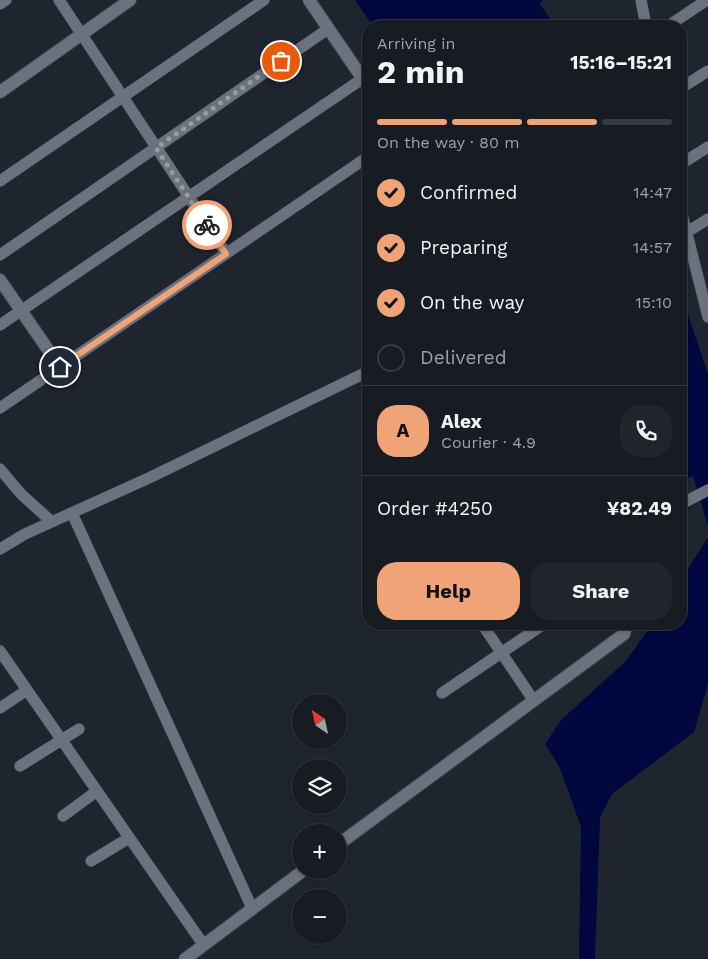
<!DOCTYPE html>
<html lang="en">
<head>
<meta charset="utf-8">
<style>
	body { margin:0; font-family:"Work Sans",sans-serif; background:#20252b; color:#f1f3f6; height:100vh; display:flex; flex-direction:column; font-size:19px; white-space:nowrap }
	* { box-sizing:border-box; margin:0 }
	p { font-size:16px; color:#9ea1a6 }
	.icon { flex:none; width:28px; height:28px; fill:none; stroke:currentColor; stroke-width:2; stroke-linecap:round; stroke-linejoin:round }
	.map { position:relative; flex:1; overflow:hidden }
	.drawer { position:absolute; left:362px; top:20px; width:325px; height:610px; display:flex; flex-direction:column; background:#171c23; border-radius:20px; box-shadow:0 1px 4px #0004,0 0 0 1px #363a41 }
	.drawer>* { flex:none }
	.needle { width:32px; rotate:326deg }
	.fabs { position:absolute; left:292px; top:694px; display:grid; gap:10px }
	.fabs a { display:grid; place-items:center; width:55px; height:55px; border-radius:50%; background:#171c23; box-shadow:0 1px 4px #0004,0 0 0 1px #363a41; font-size:25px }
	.pin { position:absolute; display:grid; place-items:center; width:42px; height:42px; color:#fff; margin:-21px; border:2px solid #fff; border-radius:50%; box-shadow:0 1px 5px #0007 }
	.courier { position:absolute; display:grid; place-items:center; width:50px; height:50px; margin:-25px; border:4px solid #efa377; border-radius:50%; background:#fff; color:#222; box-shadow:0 1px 6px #0007 }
	.headline em { font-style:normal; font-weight:700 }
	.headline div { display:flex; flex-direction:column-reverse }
	.headline { display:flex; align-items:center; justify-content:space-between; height:85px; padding:0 15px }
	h1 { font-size:32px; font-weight:700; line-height:38px }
	.bar { display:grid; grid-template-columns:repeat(4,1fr); gap:8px 5px; align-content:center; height:60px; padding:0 15px }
	.bar i { height:6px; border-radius:4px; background:#363a41 }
	.bar .selected { background:#efa377 }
	.bar p { grid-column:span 4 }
	.line { display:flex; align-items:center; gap:12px; padding:0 15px; border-top:1px solid #363a41 }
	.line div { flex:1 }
	.round { display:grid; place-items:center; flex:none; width:52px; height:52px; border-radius:20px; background:#20252b }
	ol { padding:0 15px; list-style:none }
	li { display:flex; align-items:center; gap:15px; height:55px }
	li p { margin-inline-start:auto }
	li .icon { padding:5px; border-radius:50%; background:#efa377; color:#111; stroke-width:4 }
	li:last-child { color:#9ea1a6 }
	li i { width:28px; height:28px; border:2px solid #363a41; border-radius:50% }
	.cta { display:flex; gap:10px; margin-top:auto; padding:10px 15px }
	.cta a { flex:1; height:58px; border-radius:20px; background:#efa377; color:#111; font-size:20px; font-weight:700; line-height:58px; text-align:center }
	.cta a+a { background:#20252b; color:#f1f3f6 }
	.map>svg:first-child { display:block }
</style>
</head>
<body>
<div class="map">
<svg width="708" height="959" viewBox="0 0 708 959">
	<rect width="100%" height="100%" fill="#1f252f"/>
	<path fill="#00063e" d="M355,0H542L540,4L555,26H373Z
		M681,294L708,374V526L693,476L681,480Z
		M708,537V684L694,732L612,794L600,818L595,959H579L581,827L560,768L545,744L561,720L626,661L652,624H681V580Z"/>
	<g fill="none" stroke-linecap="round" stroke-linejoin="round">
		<defs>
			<path id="service" d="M59,0L226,253
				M641,0L646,26
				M0,4L6,0
				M668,26L707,0
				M681,88L708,71
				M681,164L708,147
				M0,181L264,0
				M681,210L708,317
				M687,232L708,219
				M0,255L328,29
				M0,325L362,79
				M0,408L369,156
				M0,469L21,494L52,522
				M681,504L708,490
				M72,513L252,908
				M0,549L25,534L151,477L369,371
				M482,624L534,701
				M0,651L203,944
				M442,693L544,624
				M0,708L27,690
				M20,766L79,729
				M63,816L97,791
				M91,861L129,838"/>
			<path id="minor" d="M309,0L369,88
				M0,92L130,0
				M0,280L60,367
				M339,844L624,634L627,624
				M185,959L304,870"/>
		</defs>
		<use href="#service" stroke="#3b3f48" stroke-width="12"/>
		<use href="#minor" stroke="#3b3f48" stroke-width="14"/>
		<use href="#service" stroke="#6b727d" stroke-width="11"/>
		<use href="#minor" stroke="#6b727d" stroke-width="12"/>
	</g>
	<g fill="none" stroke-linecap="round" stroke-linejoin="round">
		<path stroke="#979ca3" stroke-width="5" stroke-dasharray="0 9" d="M207,225L156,148L281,61"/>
		<path stroke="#efa377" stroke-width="6" d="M60,367L226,254L207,225"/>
	</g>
</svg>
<div class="fabs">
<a><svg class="needle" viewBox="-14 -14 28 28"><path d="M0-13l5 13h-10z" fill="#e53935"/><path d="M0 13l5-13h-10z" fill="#9ea1a6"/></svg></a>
<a><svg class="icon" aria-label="layers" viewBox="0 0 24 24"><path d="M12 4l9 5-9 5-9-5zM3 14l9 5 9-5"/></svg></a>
<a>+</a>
<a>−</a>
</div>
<div class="pin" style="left:281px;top:61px;background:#ea580c"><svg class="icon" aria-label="bag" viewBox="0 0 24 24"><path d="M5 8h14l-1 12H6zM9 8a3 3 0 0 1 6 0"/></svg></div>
<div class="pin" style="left:60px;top:367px;background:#1f2937"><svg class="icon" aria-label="home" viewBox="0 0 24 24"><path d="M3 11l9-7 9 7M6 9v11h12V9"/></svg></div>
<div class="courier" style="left:207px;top:225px"><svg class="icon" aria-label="bike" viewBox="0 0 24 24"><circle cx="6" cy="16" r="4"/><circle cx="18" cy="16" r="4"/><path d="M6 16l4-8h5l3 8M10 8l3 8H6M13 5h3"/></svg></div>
<section class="drawer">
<div class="headline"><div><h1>2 min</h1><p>Arriving in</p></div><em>15:16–15:21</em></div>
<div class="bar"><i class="selected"></i><i class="selected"></i><i class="selected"></i><i></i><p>On the way · 80 m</p></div>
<ol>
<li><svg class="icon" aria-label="check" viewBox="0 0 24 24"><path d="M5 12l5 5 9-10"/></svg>Confirmed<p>14:47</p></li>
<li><svg class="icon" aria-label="check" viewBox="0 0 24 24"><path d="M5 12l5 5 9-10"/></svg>Preparing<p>14:57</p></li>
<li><svg class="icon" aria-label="check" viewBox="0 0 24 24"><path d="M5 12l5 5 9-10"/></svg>On the way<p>15:10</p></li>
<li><i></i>Delivered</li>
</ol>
<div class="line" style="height:90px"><b class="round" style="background:#efa377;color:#111">A</b><div><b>Alex</b><p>Courier · 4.9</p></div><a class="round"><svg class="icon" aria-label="phone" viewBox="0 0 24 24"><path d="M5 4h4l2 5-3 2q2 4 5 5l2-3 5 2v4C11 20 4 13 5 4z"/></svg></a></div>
<div class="line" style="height:65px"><div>Order #4250</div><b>¥82.49</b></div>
<div class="cta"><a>Help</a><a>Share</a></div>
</section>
</div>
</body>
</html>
